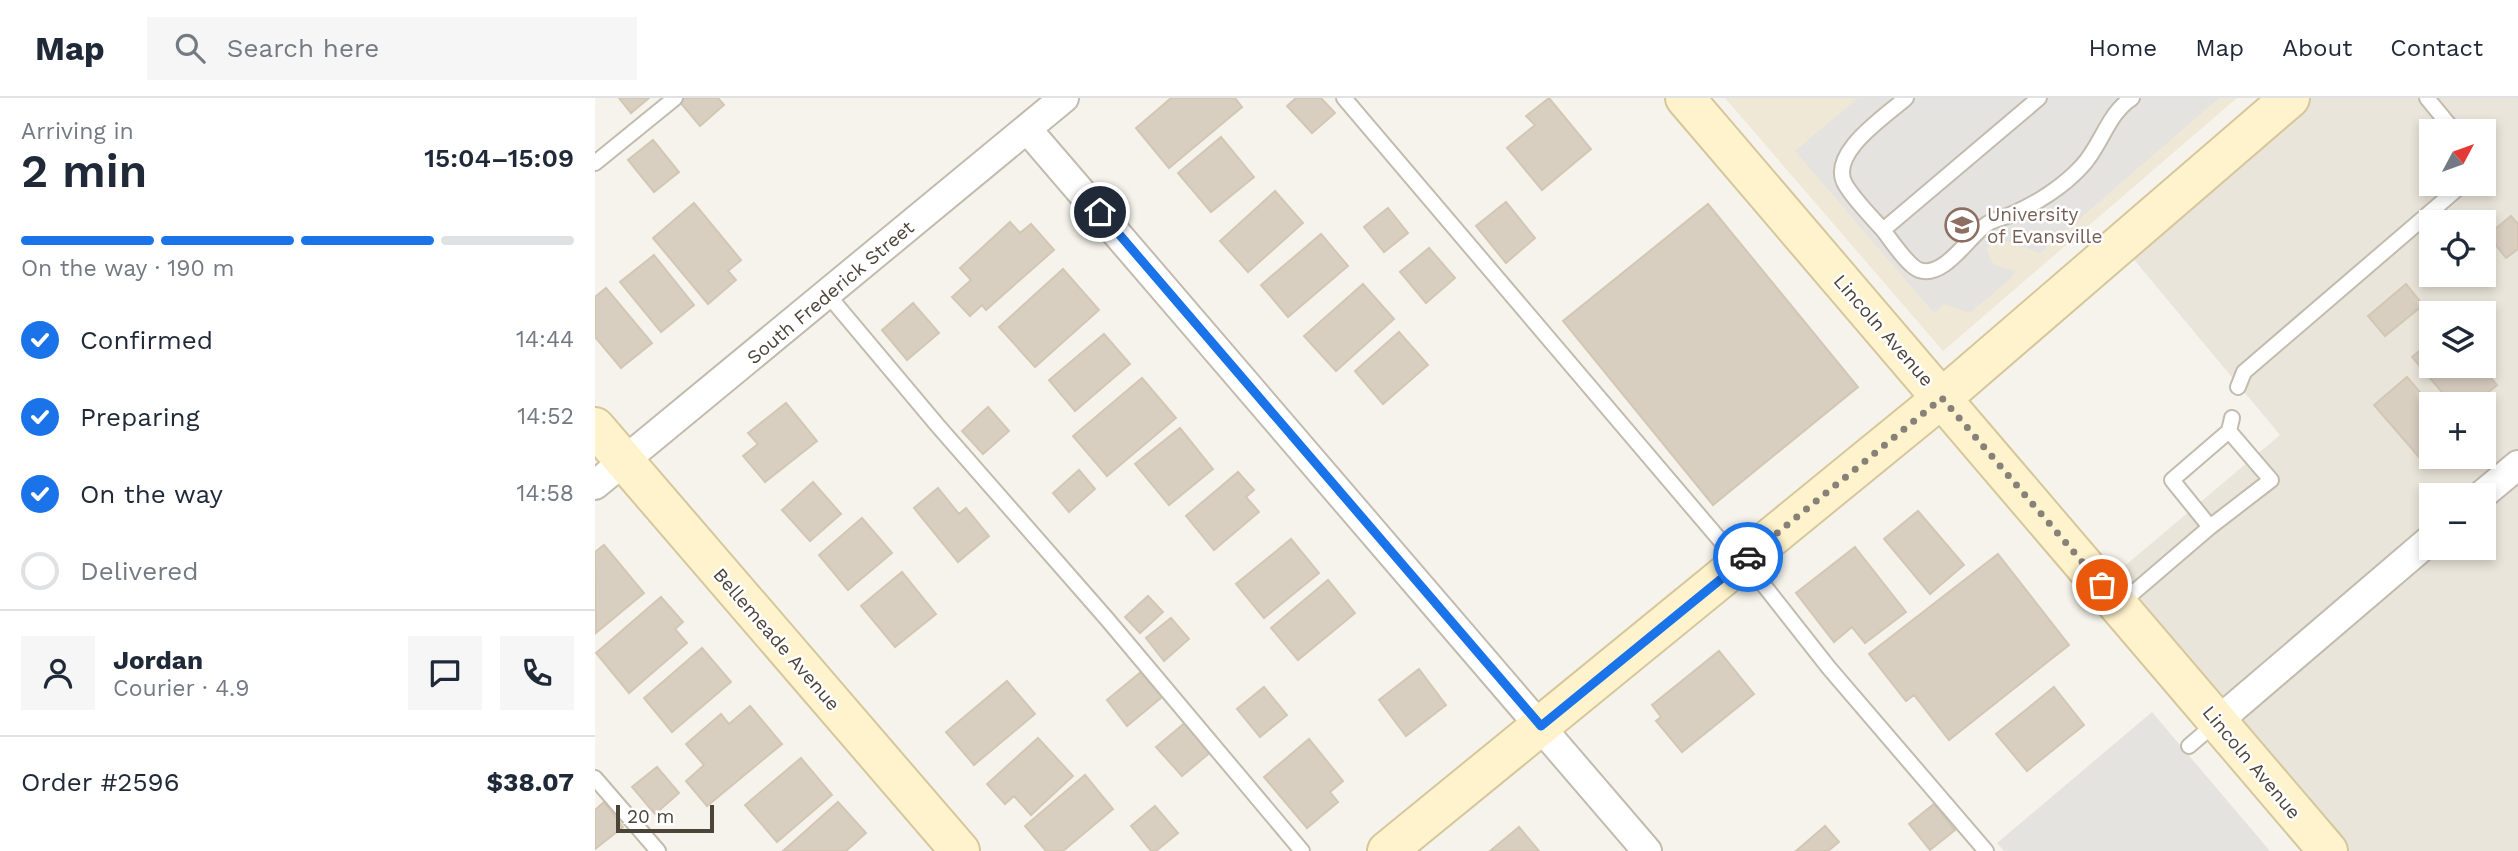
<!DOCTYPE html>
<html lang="en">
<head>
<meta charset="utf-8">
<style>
	body { margin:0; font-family:"Work Sans",sans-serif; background:#f6f6f7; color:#1f2937; height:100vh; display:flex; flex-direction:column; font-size:26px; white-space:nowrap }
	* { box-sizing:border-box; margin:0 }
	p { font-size:23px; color:#747a83 }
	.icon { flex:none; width:38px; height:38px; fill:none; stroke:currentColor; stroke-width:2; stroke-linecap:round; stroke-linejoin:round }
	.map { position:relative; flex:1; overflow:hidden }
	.panel { display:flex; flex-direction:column; background:#fff; width:595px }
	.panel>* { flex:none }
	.needle { width:46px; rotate:49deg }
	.fabs { position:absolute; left:1824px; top:21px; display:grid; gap:14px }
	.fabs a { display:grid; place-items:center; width:77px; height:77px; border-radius:0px; background:#fff; box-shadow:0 4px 10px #0003; font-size:35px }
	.scale { position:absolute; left:21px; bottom:18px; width:98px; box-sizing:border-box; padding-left:7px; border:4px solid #4b4439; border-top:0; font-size:19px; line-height:24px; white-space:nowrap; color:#4b4439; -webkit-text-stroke:5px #fff; paint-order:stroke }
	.pin { position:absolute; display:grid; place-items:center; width:60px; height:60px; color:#fff; margin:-30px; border:4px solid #fff; border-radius:50%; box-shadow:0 2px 7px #0007 }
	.courier { position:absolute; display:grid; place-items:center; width:70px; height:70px; margin:-35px; border:5px solid #1a73e8; border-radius:50%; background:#fff; color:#222; box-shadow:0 2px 9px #0007 }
	.summary em { font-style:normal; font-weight:600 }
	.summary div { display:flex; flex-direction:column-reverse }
	.summary { display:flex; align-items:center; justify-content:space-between; height:119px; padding:0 21px }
	h1 { font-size:46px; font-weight:600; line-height:52px }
	.bar { display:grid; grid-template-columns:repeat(4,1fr); gap:10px 7px; align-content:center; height:84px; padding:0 21px }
	.bar i { height:9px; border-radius:5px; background:#e0e1e3 }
	.bar .current { background:#1a73e8 }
	.bar p { grid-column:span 4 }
	.line { display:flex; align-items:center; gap:18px; padding:0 21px; border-top:2px solid #e0e1e3 }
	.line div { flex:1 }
	.round { display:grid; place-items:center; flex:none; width:74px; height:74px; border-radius:0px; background:#f6f6f7 }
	ol { padding:0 21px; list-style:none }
	li { display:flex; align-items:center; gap:21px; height:77px }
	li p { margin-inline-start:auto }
	li .icon { padding:7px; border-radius:50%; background:#1a73e8; color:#fff; stroke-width:4 }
	li:last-child { color:#747a83 }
	li i { width:38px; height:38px; border:4px solid #e0e1e3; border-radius:50% }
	header { display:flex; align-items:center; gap:42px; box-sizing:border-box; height:98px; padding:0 35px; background:#fff; border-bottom:2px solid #e0e1e3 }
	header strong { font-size:33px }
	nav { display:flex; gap:38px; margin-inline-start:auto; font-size:24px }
	.search { width:490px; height:63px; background:#f6f6f7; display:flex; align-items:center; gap:18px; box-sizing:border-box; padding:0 24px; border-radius:0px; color:#747a83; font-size:26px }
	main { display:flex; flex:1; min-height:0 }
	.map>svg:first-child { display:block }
</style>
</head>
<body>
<header>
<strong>Map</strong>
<div class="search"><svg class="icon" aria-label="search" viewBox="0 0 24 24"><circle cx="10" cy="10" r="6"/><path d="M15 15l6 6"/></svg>Search here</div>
<nav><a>Home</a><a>Map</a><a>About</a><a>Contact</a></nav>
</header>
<main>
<section class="panel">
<div class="summary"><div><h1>2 min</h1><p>Arriving in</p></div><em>15:04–15:09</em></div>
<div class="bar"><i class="current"></i><i class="current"></i><i class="current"></i><i></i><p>On the way · 190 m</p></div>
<ol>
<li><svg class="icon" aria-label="check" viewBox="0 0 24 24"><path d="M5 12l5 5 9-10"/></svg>Confirmed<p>14:44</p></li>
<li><svg class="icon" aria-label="check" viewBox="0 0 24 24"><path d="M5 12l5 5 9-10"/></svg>Preparing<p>14:52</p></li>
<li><svg class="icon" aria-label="check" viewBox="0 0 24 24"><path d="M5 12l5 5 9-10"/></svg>On the way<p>14:58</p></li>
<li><i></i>Delivered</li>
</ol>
<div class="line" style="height:126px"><a class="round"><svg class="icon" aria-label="person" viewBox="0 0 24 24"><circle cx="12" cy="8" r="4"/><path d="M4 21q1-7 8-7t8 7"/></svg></a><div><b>Jordan</b><p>Courier · 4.9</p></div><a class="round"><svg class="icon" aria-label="chat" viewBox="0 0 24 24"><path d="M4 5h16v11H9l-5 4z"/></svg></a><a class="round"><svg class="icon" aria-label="phone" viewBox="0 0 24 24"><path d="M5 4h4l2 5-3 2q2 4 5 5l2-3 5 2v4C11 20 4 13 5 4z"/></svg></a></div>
<div class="line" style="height:91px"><div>Order #2596</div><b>$38.07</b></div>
</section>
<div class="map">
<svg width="1923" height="753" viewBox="0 0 1923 753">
	<rect width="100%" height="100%" fill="#f6f3ec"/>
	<path fill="#eae5da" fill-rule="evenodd" d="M1695,0H1923V753H1732L1507,487L1685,337L1526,146ZM1836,33H1888V86H1836ZM1836,124H1888V177H1836ZM1836,215H1888V268H1836ZM1836,306H1888V359H1836ZM1836,397H1888V450H1836Z"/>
	<path fill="#efe8d6" d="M1130,0H1642L1348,253Z"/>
	<path fill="#e5e3e0" d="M1263,0H1624L1445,155L1405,141L1400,142L1392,151L1395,162L1400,167L1420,173L1417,179L1375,215L1349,206L1339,215L1200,53Z
		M1557,614L1675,753H1409L1402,745Z"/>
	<path fill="#d8cfc1" stroke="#d3c7b4" stroke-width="2" d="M24,0H54L36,15Z
		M88,0H123L129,7L105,28L84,3Z
		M576,0H640L647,9L574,70L541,30Z
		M701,0H726L740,15L717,35L692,8Z
		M954,0L996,51L947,92L912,50L940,27L931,18Z
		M626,39L659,79L616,114L583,75Z
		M58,42L84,74L59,94L33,62Z
		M680,93L708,125L653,174L625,143Z
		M911,104L940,140L911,165L881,128Z
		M99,105L146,162L133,173L141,182L113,206L58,140Z
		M1113,106L1263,289L1118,407L968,223Z
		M793,110L813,135L789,154L769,129Z
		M1916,118L1923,126V151L1911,160L1893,137Z
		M415,124L425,135L436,126L459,152L391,212L387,207L375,218L357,199L376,182L365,170Z
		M726,136L753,168L693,219L666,187Z
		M834,150L860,180L831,205L805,174Z
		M59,157L99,207L66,234L25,184Z
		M468,171L504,212L440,269L404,229Z
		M768,186L799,221L741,273L709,238Z
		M1811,186L1828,207L1790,238L1773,218Z
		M11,190L57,245L26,270L0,239V199Z
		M318,205L344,235L312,262L287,232Z
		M804,234L833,267L788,306L760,273Z
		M509,236L535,266L480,313L454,282Z
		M1836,244V268H1886L1902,287L1879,306H1857L1817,259Z
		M1812,279L1836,307V359H1841L1831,367L1779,307Z
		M547,280L581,320L512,378L478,338Z
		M191,305L222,343L170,384L148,358L163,346L153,335Z
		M393,309L414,333L388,356L367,333Z
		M585,330L618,371L574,407L540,366Z
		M484,372L500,391L474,414L458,395Z
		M643,374L659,392L651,399L664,414L619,452L591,418Z
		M218,384L246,416L215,443L187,412Z
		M343,390L364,416L371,410L394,438L363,464L319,410Z
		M1323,413L1369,467L1335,496L1289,441Z
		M267,420L297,455L253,492L224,457Z
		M696,441L724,475L669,520L641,486Z
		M9,447L49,495L1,535L0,454Z
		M1260,449L1311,514L1270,545L1257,529L1239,544L1201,495Z
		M1403,456L1474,547L1354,642L1319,597L1311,603L1274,556Z
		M307,474L341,516L300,549L266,508Z
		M733,482L760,515L703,562L676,530Z
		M553,498L568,514L545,535L530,519Z
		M66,499L88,524L80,531L92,545L34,595L1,555Z
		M576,520L594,541L569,563L551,540Z
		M107,550L136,584L77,634L49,600Z
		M1124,553L1159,596L1087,654L1061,623L1066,619L1057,607Z
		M824,571L851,607L811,638L784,602Z
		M546,574L567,599L532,628L512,602Z
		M412,583L440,616L379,667L351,634Z
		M669,589L692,617L665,639L642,611Z
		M1459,589L1489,627L1432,673L1401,636Z
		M155,608L187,646L112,708L91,683L109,667L91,646L126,616L134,626Z
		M591,624L617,653L587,678L561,649Z
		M443,640L478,678L436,717L419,698L410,706L392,686Z
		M714,641L748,683L735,694L743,704L712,730L669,679Z
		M206,660L237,697L182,744L150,707Z
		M62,669L84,695L60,716L37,689Z
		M490,677L518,711L468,753H451L430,728Z
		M9,704L28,729L0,751V712Z
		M243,704L271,735L251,753H188Z
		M1339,706L1360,732L1335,752L1314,726Z
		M560,708L583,735L561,753H556L536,728Z
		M1230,728L1244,744L1233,753H1201Z
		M924,729L944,753H895Z"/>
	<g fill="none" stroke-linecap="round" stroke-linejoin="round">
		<defs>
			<path id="lane" d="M749,0L1136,455L1149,462L1234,570L1391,753
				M1444,0L1288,132C1296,142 1313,168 1324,172C1349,181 1374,138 1392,126C1399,121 1409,120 1417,116C1441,106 1469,88 1487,68C1506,48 1513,15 1537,0
				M1832,0L1859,33
				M0,65L80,0
				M1288,132C1276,118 1260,103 1250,86C1233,55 1291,18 1311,0
				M233,197L343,328L512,521L707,753
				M1643,289L1649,274L1868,86
				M1615,429L1577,382L1634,333
				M1524,507L1615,429L1676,382L1634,333L1637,320
				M1594,648L1622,624
				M0,680L63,753"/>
			<path id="street" d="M432,31L1052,753
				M0,387L469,0
				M1887,397L1923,367
				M1623,623L1836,441"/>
			<path id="secondary" d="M1090,0L1733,753
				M0,329L365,753
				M792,753L1347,300L1695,0"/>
		</defs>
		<use href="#lane" stroke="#c2bbae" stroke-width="18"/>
		<use href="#street" stroke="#c2bbae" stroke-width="32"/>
		<use href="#secondary" stroke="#d6c79b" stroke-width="42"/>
		<use href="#lane" stroke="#fff" stroke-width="14"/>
		<use href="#street" stroke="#fff" stroke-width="28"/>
		<use href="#secondary" stroke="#fff3cd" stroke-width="38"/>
	</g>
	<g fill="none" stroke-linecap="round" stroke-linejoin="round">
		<path stroke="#878178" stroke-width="7" stroke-dasharray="0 12.6" d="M1153,459L1347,300L1507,487"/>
		<path stroke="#1a73e8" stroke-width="9" d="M505,114L946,628L1153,459"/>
	</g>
	<defs>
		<symbol id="university-ring" viewBox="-11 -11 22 22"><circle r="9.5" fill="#fff" stroke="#8d6e63" stroke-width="1.5"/><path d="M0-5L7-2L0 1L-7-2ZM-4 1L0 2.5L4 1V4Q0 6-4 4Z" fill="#8d6e63"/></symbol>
	</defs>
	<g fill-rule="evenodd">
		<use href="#university-ring" x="1348" y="108" width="38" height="38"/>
	</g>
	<g text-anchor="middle" stroke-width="5" stroke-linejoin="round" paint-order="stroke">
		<g font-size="19" fill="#785e54" stroke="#fff" text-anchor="start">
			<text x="1392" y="123">University<tspan x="1392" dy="22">of Evansville</tspan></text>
		</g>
		<g font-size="19" fill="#4b4439" stroke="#fff">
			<text transform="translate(235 194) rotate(-40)" y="7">South Frederick Street</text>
			<text transform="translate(1289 232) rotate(49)" y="7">Lincoln Avenue</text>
			<text transform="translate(182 541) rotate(49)" y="7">Bellemeade Avenue</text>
			<text transform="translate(1657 664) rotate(50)" y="7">Lincoln Avenue</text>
		</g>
	</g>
</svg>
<div class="fabs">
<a><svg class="needle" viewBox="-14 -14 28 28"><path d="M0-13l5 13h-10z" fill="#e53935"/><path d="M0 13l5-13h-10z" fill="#747a83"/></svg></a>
<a><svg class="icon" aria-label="locate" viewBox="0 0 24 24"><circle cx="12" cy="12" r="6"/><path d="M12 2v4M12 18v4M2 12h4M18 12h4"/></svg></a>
<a><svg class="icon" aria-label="layers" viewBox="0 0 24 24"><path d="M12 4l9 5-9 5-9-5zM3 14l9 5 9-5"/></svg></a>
<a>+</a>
<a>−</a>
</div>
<div class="scale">20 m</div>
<div class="pin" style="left:1507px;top:487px;background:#ea580c"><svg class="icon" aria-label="bag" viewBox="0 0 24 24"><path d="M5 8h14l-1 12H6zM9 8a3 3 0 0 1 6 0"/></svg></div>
<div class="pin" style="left:505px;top:114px;background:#1f2937"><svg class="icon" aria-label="home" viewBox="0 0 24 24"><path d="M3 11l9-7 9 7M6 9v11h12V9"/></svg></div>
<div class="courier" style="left:1153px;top:459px"><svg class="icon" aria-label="car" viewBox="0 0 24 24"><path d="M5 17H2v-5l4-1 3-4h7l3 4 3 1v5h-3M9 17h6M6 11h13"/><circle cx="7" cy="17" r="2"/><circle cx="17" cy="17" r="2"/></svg></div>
</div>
</main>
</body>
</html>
